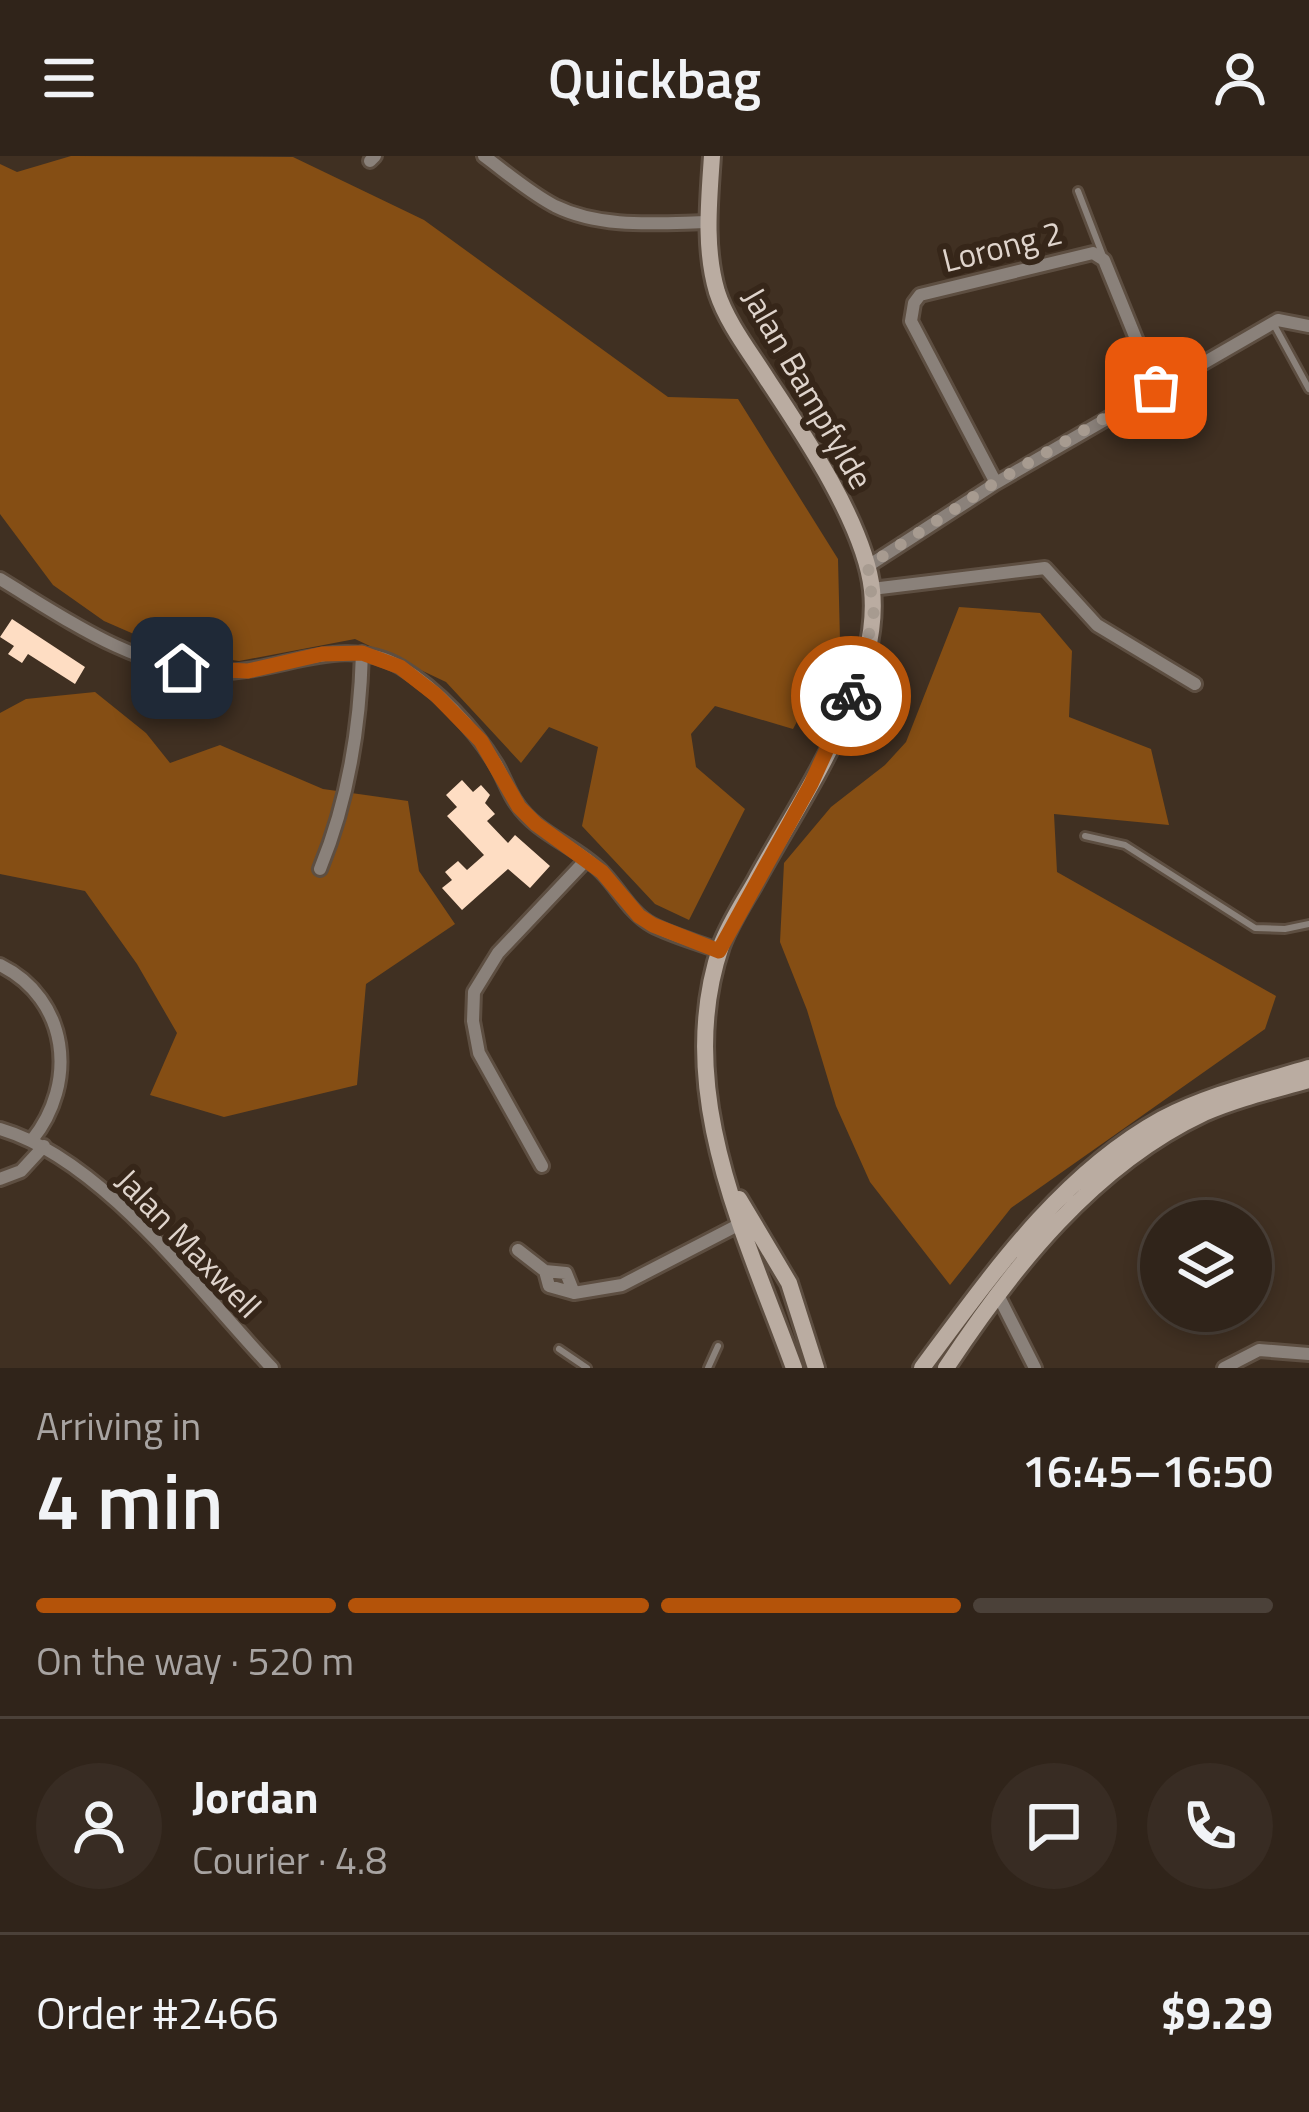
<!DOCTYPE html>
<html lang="en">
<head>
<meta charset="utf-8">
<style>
	body { margin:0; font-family:"Titillium Web",sans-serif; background:#382c23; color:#f1f3f6; height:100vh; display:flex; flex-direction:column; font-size:45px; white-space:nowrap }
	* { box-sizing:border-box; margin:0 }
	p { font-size:39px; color:#a8a4a2 }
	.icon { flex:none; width:66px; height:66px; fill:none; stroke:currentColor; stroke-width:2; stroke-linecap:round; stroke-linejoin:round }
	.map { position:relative; height:1212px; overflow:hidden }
	.panel { display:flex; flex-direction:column; background:#30241a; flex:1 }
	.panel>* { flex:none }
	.buttons { position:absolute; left:1140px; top:1044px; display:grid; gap:24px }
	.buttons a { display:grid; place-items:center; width:132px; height:132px; border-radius:50%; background:#30241a; box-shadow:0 6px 18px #0003,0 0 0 3px #4b4139; font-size:60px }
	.pin { position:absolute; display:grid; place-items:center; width:102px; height:102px; color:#fff; margin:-51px; border-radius:24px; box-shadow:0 6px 18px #0006 }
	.courier { position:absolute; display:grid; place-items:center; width:120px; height:120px; margin:-60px; border:9px solid #b45309; border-radius:50%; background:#fff; color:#222; box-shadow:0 3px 15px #0007 }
	.headline em { font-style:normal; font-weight:600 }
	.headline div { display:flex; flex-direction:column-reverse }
	.headline { display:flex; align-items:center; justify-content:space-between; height:204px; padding:0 36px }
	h1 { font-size:78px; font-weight:600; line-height:90px }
	.bar { display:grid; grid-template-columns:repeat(4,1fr); gap:18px 12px; align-content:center; height:144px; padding:0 36px }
	.bar i { height:15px; border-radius:9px; background:#4b4139 }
	.bar .current { background:#b45309 }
	.bar p { grid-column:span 4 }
	.line { display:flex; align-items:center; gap:30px; padding:0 36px; border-top:3px solid #4b4139 }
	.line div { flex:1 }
	.round { display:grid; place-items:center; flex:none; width:126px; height:126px; border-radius:63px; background:#382c23 }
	header { display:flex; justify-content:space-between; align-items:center; height:156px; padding:0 36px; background:#30241a; font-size:54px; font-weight:600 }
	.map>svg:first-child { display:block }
</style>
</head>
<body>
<header><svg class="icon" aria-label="menu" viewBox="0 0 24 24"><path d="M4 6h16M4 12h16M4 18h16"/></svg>Quickbag<svg class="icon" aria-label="person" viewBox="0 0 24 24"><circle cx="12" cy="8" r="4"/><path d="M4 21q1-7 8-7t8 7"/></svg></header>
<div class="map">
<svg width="1309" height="1212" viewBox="0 0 1309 1212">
	<rect width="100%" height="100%" fill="#403022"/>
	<path fill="#854e14" d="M71,0L293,1L424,64L668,241L738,243L838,403L840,485L793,573L715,550L691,578L696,611L745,653L689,764L655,748L582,670L598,591L549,571L521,607L446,526L355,483L239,505L175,496L104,465L53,429L0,358V8L17,16Z
		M959,451L1040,457L1072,495L1069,561L1151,593L1169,669L1054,658L1057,716L1276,840L1265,873L1011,1052L950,1129L870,1026L836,950L807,854L780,786L784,707L831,651L885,609L906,586Z
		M95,536L146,577L170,607L220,589L323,633L408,645L419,715L455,768L366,828L357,929L224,961L150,939L177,877L137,808L85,735L0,718V557L26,543Z"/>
	<path fill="#feddc3" d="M12,463L85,511L75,528L28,498L22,507L8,498L14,490L0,481Z
		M462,624L473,636L481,629L490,639L485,647L495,658L487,665L508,687L515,679L550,710L530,732L508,713L462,754L442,732L452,724L445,716L458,705L467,714L484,699L447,660L457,651L446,639Z"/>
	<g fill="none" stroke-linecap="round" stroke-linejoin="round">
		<defs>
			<path id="lane" d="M1078,35L1103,100
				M1273,167L1309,233
				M1085,680L1125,689L1255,772L1285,773L1309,768
				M559,1193L587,1212
				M708,1212L718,1190"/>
			<path id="street" d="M484,0C507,17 530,37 555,50C602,73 658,67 708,66
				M370,5L375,0
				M996,327L911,165L914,147L920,139L1093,97L1104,104L1156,232
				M868,410L996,327L1278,164L1309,170
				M0,423C66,463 134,512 214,516C277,519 343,476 401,511C437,533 474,572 496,608C504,621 508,636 517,648C537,678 577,690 602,716C619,733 630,757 652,769C673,780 697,786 720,795
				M872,433L1045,412L1097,469L1195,528
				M320,713C348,645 360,570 362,497
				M0,809C69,843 78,927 32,984
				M0,973C103,1003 199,1135 272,1212
				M542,1010L479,897L473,865L474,836L498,797L587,703
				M0,1023L21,1015L44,990
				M518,1094L545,1115
				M574,1137L566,1117L545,1115L549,1130L574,1137L622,1129L740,1068
				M997,1137L1035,1212
				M1224,1212L1259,1194L1309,1198"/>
			<path id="secondary" d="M712,0C709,45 704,92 717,136C727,167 750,196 767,223C803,277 865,369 872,434C882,529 799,645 755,726C743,747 729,768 721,790C672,934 746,1080 794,1212
				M739,1043L789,1127L816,1212
				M922,1212C990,1121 1060,1019 1162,963C1208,939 1259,927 1309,912
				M946,1212C1012,1112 1093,1009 1204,957C1238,942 1274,934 1309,924"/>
		</defs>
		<use href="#lane" stroke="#5d4e41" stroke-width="12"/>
		<use href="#street" stroke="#5d4e41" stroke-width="18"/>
		<use href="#secondary" stroke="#5d4e41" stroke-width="22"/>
		<use href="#lane" stroke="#8a817a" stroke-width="6"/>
		<use href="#street" stroke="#8a817a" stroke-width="12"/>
		<use href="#secondary" stroke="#baaca1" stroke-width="16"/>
	</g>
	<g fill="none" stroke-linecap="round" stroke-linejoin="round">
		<path stroke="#a79b90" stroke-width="12" stroke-dasharray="0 21.6" d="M851,540L874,461L868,410L996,326L1156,232"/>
		<path stroke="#b45309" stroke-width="15" d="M182,512L248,515L322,498L362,497L400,511L436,539L481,585L519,651L536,668L602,716L639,760L653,769L719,795L811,628L851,540"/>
	</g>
	<g text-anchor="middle" stroke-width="12" stroke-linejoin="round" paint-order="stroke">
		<g font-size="33" fill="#dfd4cc" stroke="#362619">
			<text transform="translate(1002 90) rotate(-14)" y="12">Lorong 2</text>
			<text transform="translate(808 232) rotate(60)" y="12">Jalan Bampfylde</text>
			<text transform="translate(189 1087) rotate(46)" y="12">Jalan Maxwell</text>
		</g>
	</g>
</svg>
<div class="buttons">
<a><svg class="icon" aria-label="layers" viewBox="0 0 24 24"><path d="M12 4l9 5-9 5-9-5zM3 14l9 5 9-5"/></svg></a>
</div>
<div class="pin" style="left:1156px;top:232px;background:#ea580c"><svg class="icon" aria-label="bag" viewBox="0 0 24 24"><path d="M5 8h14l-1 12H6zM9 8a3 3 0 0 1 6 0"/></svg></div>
<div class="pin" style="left:182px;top:512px;background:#1f2937"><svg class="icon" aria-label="home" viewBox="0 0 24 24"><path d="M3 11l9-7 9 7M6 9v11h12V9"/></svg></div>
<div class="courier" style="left:851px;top:540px"><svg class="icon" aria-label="bike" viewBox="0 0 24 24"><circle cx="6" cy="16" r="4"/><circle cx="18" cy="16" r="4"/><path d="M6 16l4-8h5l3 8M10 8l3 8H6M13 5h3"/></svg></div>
</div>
<section class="panel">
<div class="headline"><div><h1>4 min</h1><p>Arriving in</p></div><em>16:45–16:50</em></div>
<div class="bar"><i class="current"></i><i class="current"></i><i class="current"></i><i></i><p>On the way · 520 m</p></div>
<div class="line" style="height:216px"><a class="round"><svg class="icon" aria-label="person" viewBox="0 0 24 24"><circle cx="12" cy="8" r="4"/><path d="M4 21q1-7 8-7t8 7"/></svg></a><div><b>Jordan</b><p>Courier · 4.8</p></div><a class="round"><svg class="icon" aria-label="chat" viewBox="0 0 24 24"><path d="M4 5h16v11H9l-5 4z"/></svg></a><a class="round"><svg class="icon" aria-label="phone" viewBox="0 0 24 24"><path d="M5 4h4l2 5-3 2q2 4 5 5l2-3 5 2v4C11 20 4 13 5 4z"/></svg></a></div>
<div class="line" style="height:156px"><div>Order #2466</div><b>$9.29</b></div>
</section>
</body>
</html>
